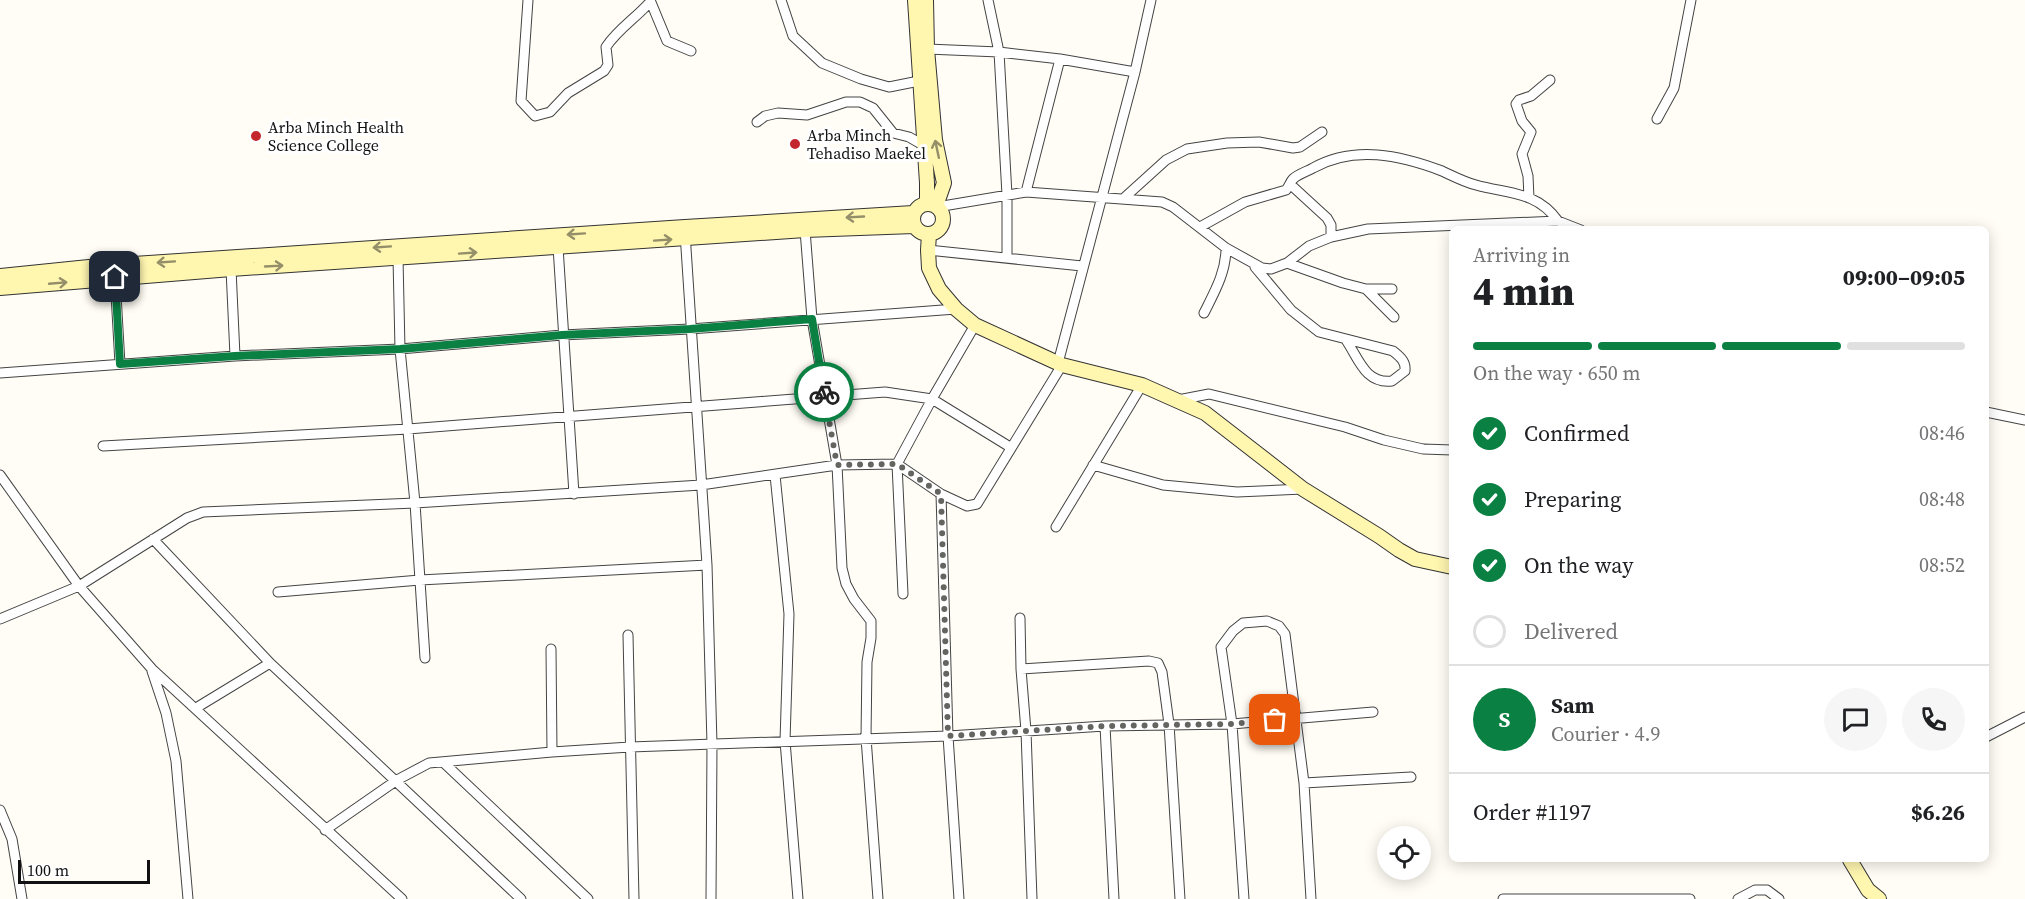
<!DOCTYPE html>
<html lang="en">
<head>
<meta charset="utf-8">
<style>
	body { margin:0; font-family:"Source Serif 4",serif; background:#f6f6f6; color:#202124; height:100vh; display:flex; flex-direction:column; font-size:22px; white-space:nowrap }
	* { box-sizing:border-box; margin:0 }
	p { font-size:20px; color:#757577 }
	.icon { flex:none; width:33px; height:33px; fill:none; stroke:currentColor; stroke-width:2; stroke-linecap:round; stroke-linejoin:round }
	.map { position:relative; flex:1; overflow:hidden }
	.drawer { position:absolute; left:1449px; top:226px; width:540px; height:636px; display:flex; flex-direction:column; background:#fff; border-radius:9px; box-shadow:0 3px 15px #0003 }
	.drawer>* { flex:none }
	.buttons { position:absolute; left:1377px; top:826px; display:grid; gap:12px }
	.buttons a { display:grid; place-items:center; width:54px; height:54px; border-radius:50%; background:#fff; box-shadow:0 3px 15px #0003; font-size:30px }
	.scale { position:absolute; left:18px; bottom:15px; width:132px; box-sizing:border-box; padding-left:6px; border:3px solid #111; border-top:0; font-size:16px; line-height:21px; white-space:nowrap; color:#111; -webkit-text-stroke:4px #fff; paint-order:stroke }
	.pin { position:absolute; display:grid; place-items:center; width:51px; height:51px; color:#fff; margin:-26px; border-radius:12px; box-shadow:0 3px 9px #0006 }
	.courier { position:absolute; display:grid; place-items:center; width:60px; height:60px; margin:-30px; border:4px solid #0b8043; border-radius:50%; background:#fff; color:#222; box-shadow:0 2px 8px #0007 }
	.headline em { font-style:normal; font-weight:800 }
	.headline div { display:flex; flex-direction:column-reverse }
	.headline { display:flex; align-items:center; justify-content:space-between; height:102px; padding:0 24px }
	h1 { font-size:39px; font-weight:800; line-height:45px }
	.bar { display:grid; grid-template-columns:repeat(4,1fr); gap:9px 6px; align-content:center; height:72px; padding:0 24px }
	.bar i { height:8px; border-radius:4px; background:#e0e0e0 }
	.bar .current { background:#0b8043 }
	.bar p { grid-column:span 4 }
	.line { display:flex; align-items:center; gap:15px; padding:0 24px; border-top:2px solid #e0e0e0 }
	.line div { flex:1 }
	.round { display:grid; place-items:center; flex:none; width:63px; height:63px; border-radius:32px; background:#f6f6f6 }
	ol { padding:0 24px; list-style:none }
	li { display:flex; align-items:center; gap:18px; height:66px }
	li p { margin-inline-start:auto }
	li .icon { padding:6px; border-radius:50%; background:#0b8043; color:#fff; stroke-width:4 }
	li:last-child { color:#757577 }
	li i { width:33px; height:33px; border:3px solid #e0e0e0; border-radius:50% }
	.map>svg:first-child { display:block }
</style>
</head>
<body>
<div class="map">
<svg width="2025" height="899" viewBox="0 0 2025 899">
	<rect width="100%" height="100%" fill="#fffdf5"/>
	<g fill="none" stroke-linecap="round" stroke-linejoin="round">
		<defs>
			<path id="street" d="M528,0L521,101L535,116L550,112L568,93L604,71L608,65L606,47C618,29 636,18 650,2
				M650,0L667,41L691,51
				M781,0L793,36L822,63L861,79L889,87L919,81
				M988,0L999,52L1007,195V257
				M927,49L999,52L1060,59L1135,72
				M1657,119L1674,88L1691,0
				M757,122L765,116L778,113L807,115L846,102H860L873,108L893,133L909,137L923,145
				M1291,185L1327,218L1331,225V237
				M1026,192L1060,59
				M1124,198L1166,160L1187,149L1227,143L1259,142L1293,148L1300,147L1322,132
				M1529,198L1528,176L1522,154L1531,132L1522,121L1516,104L1519,100L1531,96L1550,80
				M937,207L1026,192L1162,202L1173,207L1226,248L1262,268L1271,269L1287,263L1309,246L1331,237L1368,229L1558,221L1581,230
				M1200,227L1245,202L1286,190C1289,187 1290,182 1293,179C1298,174 1308,171 1313,168C1354,145 1400,155 1442,171C1453,176 1464,182 1476,185C1508,194 1537,191 1558,221
				M805,230L812,319L837,465L842,568L846,584L854,599L871,621V638L867,662L866,738L878,899
				M685,233L707,565L712,744L711,899
				M558,247L574,494
				M928,250L1082,266
				M398,258L400,349L415,503L425,658
				M1287,263L1343,283L1366,289H1392
				M1255,267L1291,310L1319,332L1393,351C1400,357 1406,361 1405,371L1392,381C1365,384 1359,359 1346,340
				M231,269L235,356
				M115,277L120,364
				M1366,289L1394,317
				M1204,313C1215,291 1226,272 1226,248
				M1058,363L1135,72L1151,0
				M0,373L235,356L400,349L562,335L690,329L956,309
				M1178,400L1209,394L1345,427L1384,440L1423,449L1452,450
				M1986,412L2025,420
				M103,446L408,429L885,392L932,399L1010,447
				M1093,465L1163,485L1237,492L1303,489
				M0,475L79,586L152,669L402,899
				M775,475L789,614L785,741L798,899
				M941,494L948,736L959,899
				M1056,527L1142,385
				M153,539L270,663L521,899
				M278,592L420,580L707,565
				M903,594L897,464L932,399L975,325
				M1020,618L1021,669L1026,731L1032,899
				M0,619L79,586L187,518L203,512L415,503L701,485L837,465L897,464L941,494L967,506L977,504L1062,365
				M628,635L634,899
				M551,649L552,752
				M1021,669L1149,661L1158,663L1162,672L1169,724L1180,899
				M152,671L166,713L176,761L188,899
				M196,708L270,663
				M1105,726L1114,899
				M1986,737L2025,717
				M443,762L588,899
				M1304,783L1411,777
				M0,810L12,839L22,899
				M325,830L397,780L429,763L552,752L630,747L948,736L1105,726L1232,724L1373,712
				M1244,899L1232,724L1221,647L1233,631L1243,623L1267,621L1279,626L1285,634L1304,783L1311,899
				M1503,899H1690
				M1738,899L1755,890H1767L1779,899"/>
			<path id="secondary" d="M915,0L927,183V203
				M926,0L927,49L935,140L944,183L936,206
				M913 219a15 15 0 1 1 30 0a15 15 0 1 1-30 0Z
				M929,234L928,250L929,268L939,289L956,309L975,325L1062,365L1142,385L1205,413L1303,489L1379,536L1399,550L1415,559L1452,567
				M0,276L89,267L685,227L913,213
				M0,288L231,269L805,230L914,226
				M1850,860L1868,890L1879,899"/>
		</defs>
		<use href="#street" stroke="#444" stroke-width="11"/>
		<use href="#secondary" stroke="#333" stroke-width="16"/>
		<use href="#street" stroke="#fff" stroke-width="9"/>
		<use href="#secondary" stroke="#fff6b0" stroke-width="14"/>
	</g>
	<defs><path id="oneway-shaft" d="M-6 0H5M1.5-3L5.5 0L1.5 3" fill="none" stroke-width="1.6" stroke-linecap="round" stroke-linejoin="round" transform="scale(1.5)"/></defs>
	<g stroke="#948f68">
		<use href="#oneway-shaft" transform="translate(937 149) rotate(-102)"/>
		<use href="#oneway-shaft" transform="translate(855 217) rotate(177)"/>
		<use href="#oneway-shaft" transform="translate(576 234) rotate(176)"/>
		<use href="#oneway-shaft" transform="translate(663 240) rotate(-4)"/>
		<use href="#oneway-shaft" transform="translate(382 247) rotate(176)"/>
		<use href="#oneway-shaft" transform="translate(468 253) rotate(-4)"/>
		<use href="#oneway-shaft" transform="translate(166 262) rotate(176)"/>
		<use href="#oneway-shaft" transform="translate(274 266) rotate(-3)"/>
		<use href="#oneway-shaft" transform="translate(58 283) rotate(-5)"/>
	</g>
	<g fill="none" stroke-linecap="round" stroke-linejoin="round">
		<path stroke="#646461" stroke-width="6" stroke-dasharray="0 10.8" d="M824,392L837,465L897,464L941,494L948,736L1105,726L1232,724L1275,720"/>
		<path stroke="#0b8043" stroke-width="8" d="M115,277L120,364L235,356L400,349L562,335L690,329L812,319L824,392"/>
	</g>
	<g fill="#c4262e" stroke="#fff" stroke-width="2">
		<circle cx="256" cy="136" r="6"/>
		<circle cx="795" cy="144" r="6"/>
	</g>
	<g text-anchor="middle" stroke-width="6" stroke-linejoin="round" paint-order="stroke">
		<g font-size="16" fill="#111" stroke="#fff" text-anchor="start">
			<text x="268" y="133">Arba Minch Health<tspan x="268" dy="18">Science College</tspan></text>
			<text x="807" y="141">Arba Minch<tspan x="807" dy="18">Tehadiso Maekel</tspan></text>
		</g>
	</g>
</svg>
<div class="buttons">
<a><svg class="icon" aria-label="locate" viewBox="0 0 24 24"><circle cx="12" cy="12" r="6"/><path d="M12 2v4M12 18v4M2 12h4M18 12h4"/></svg></a>
</div>
<div class="scale">100 m</div>
<div class="pin" style="left:1275px;top:720px;background:#ea580c"><svg class="icon" aria-label="bag" viewBox="0 0 24 24"><path d="M5 8h14l-1 12H6zM9 8a3 3 0 0 1 6 0"/></svg></div>
<div class="pin" style="left:115px;top:277px;background:#1f2937"><svg class="icon" aria-label="home" viewBox="0 0 24 24"><path d="M3 11l9-7 9 7M6 9v11h12V9"/></svg></div>
<div class="courier" style="left:824px;top:392px"><svg class="icon" aria-label="bike" viewBox="0 0 24 24"><circle cx="6" cy="16" r="4"/><circle cx="18" cy="16" r="4"/><path d="M6 16l4-8h5l3 8M10 8l3 8H6M13 5h3"/></svg></div>
<section class="drawer">
<div class="headline"><div><h1>4 min</h1><p>Arriving in</p></div><em>09:00–09:05</em></div>
<div class="bar"><i class="current"></i><i class="current"></i><i class="current"></i><i></i><p>On the way · 650 m</p></div>
<ol>
<li><svg class="icon" aria-label="check" viewBox="0 0 24 24"><path d="M5 12l5 5 9-10"/></svg>Confirmed<p>08:46</p></li>
<li><svg class="icon" aria-label="check" viewBox="0 0 24 24"><path d="M5 12l5 5 9-10"/></svg>Preparing<p>08:48</p></li>
<li><svg class="icon" aria-label="check" viewBox="0 0 24 24"><path d="M5 12l5 5 9-10"/></svg>On the way<p>08:52</p></li>
<li><i></i>Delivered</li>
</ol>
<div class="line" style="height:108px"><b class="round" style="background:#0b8043;color:#fff">S</b><div><b>Sam</b><p>Courier · 4.9</p></div><a class="round"><svg class="icon" aria-label="chat" viewBox="0 0 24 24"><path d="M4 5h16v11H9l-5 4z"/></svg></a><a class="round"><svg class="icon" aria-label="phone" viewBox="0 0 24 24"><path d="M5 4h4l2 5-3 2q2 4 5 5l2-3 5 2v4C11 20 4 13 5 4z"/></svg></a></div>
<div class="line" style="height:78px"><div>Order #1197</div><b>$6.26</b></div>
</section>
</div>
</body>
</html>
